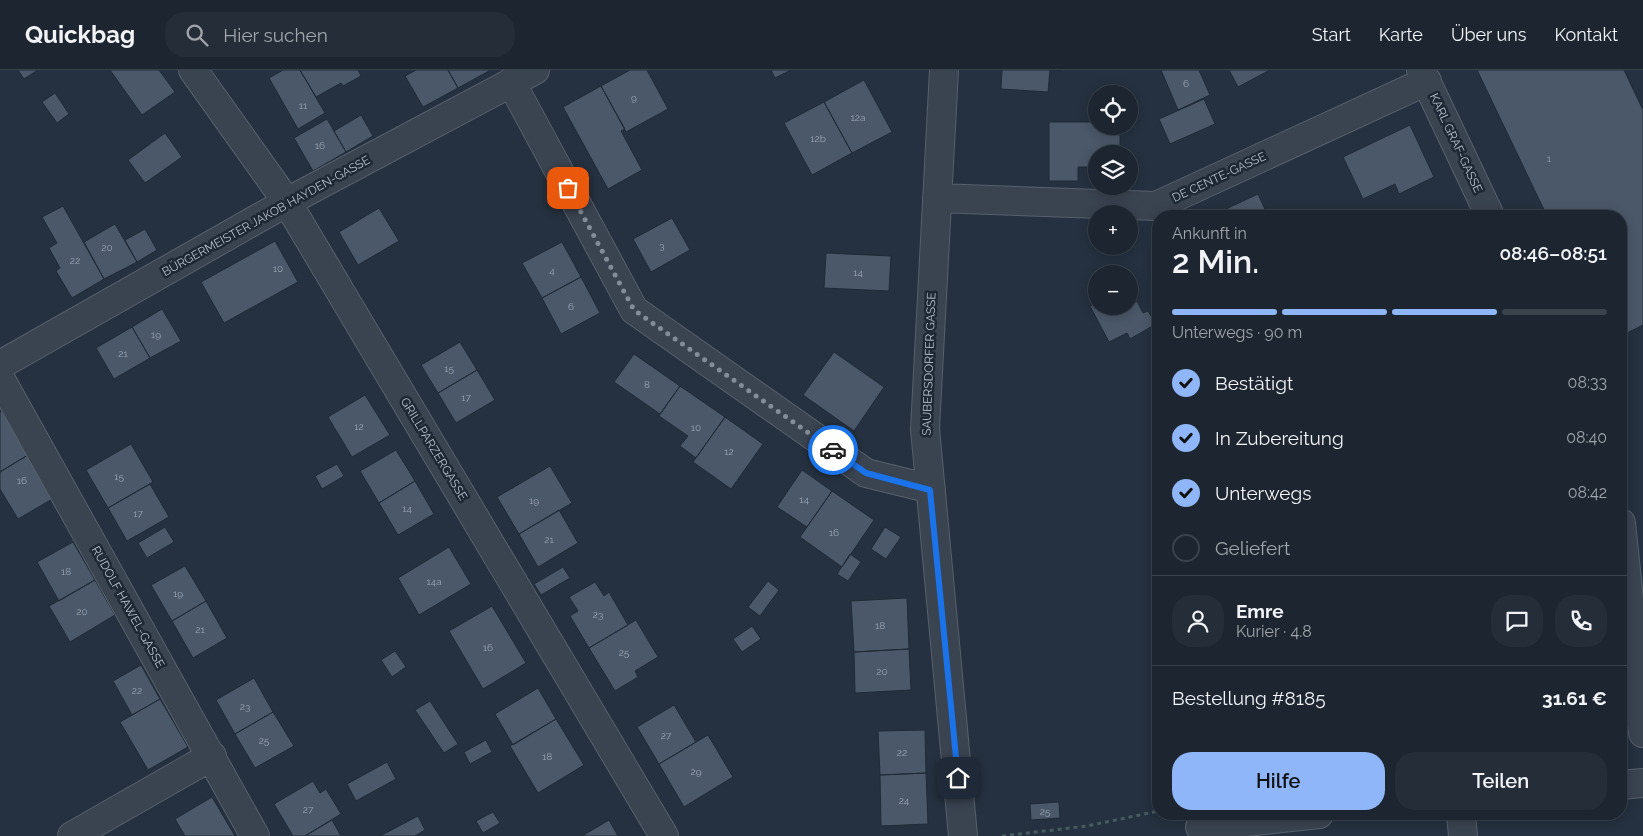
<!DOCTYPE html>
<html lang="de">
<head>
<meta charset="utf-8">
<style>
	body { margin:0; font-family:Raleway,sans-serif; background:#252d38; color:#f1f3f6; height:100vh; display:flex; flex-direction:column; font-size:19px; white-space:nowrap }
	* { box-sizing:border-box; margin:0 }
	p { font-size:16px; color:#a0a5ab }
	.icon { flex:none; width:28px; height:28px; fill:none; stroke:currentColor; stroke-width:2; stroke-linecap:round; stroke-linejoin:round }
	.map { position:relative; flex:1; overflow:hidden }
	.side { position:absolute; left:1152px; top:140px; width:475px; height:610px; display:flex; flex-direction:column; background:#1c2530; border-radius:20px; box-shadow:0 2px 12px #0003,0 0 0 1px #3a424c }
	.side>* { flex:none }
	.buttons { position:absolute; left:1088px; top:15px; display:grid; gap:10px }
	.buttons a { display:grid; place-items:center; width:50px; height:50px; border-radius:50%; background:#1c2530; box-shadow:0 2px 12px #0003,0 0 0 1px #3a424c; font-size:25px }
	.pin { position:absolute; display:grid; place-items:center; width:42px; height:42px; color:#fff; margin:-21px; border-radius:10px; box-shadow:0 2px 8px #0006 }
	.courier { position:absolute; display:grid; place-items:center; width:50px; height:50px; margin:-25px; border:4px solid #1a73e8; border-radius:50%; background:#fff; color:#222; box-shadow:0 1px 6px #0007 }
	.headline em { font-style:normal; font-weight:600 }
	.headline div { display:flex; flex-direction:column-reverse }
	.headline { display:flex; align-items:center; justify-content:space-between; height:85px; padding:0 20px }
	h1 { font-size:32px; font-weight:600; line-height:38px }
	.bar { display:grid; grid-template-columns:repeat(4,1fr); gap:8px 5px; align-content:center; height:60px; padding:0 20px }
	.bar i { height:6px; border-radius:4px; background:#3a424c }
	.bar .on { background:#8eb6f8 }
	.bar p { grid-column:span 4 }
	.line { display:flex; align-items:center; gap:12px; padding:0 20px; border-top:1px solid #3a424c }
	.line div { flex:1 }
	.round { display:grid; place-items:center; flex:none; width:52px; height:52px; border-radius:20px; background:#252d38 }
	ol { padding:0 20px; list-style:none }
	li { display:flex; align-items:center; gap:15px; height:55px }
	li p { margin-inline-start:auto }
	li .icon { padding:5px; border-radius:50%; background:#8eb6f8; color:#111; stroke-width:4 }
	li:last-child { color:#a0a5ab }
	li i { width:28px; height:28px; border:2px solid #3a424c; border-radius:50% }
	.primary-button { display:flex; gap:10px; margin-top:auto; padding:10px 20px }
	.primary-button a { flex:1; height:58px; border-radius:20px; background:#8eb6f8; color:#111; font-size:20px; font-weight:600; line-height:58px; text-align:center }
	.primary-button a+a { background:#252d38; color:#f1f3f6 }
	header { display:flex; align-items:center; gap:30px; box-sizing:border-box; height:70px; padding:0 25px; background:#1c2530; border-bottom:1px solid #3a424c }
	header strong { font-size:24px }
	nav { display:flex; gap:28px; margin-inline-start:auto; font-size:18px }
	.search { width:350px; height:45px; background:#252d38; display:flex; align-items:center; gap:12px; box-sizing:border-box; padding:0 18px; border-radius:20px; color:#a0a5ab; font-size:19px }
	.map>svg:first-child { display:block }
</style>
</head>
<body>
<header>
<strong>Quickbag</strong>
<div class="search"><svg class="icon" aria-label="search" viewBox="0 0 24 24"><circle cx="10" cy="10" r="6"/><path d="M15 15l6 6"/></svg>Hier suchen</div>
<nav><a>Start</a><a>Karte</a><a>Über uns</a><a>Kontakt</a></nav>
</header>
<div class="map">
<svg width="1643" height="766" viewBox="0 0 1643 766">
	<rect width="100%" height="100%" fill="#253140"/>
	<path fill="#4b5869" stroke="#202a37" d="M18,0H38L24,9Z
		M110,0H159L175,22L142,45Z
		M283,0H300L325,43L298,59L269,8Z
		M300,0H358L361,6L343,16L341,13L316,27Z
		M416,0H448L458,18L423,37L405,6Z
		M448,0H489V1L458,18Z
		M630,0H647L668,39L626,62L601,16Z
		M771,0H791L775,8Z
		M1002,0H1061H1050L1048,22L1001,19Z
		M1161,0H1199L1210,25L1178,40Z
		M1229,0H1270L1238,17Z
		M1477,0H1624L1643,40V255L1621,266V146H1547Z
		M864,10L892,62L852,83L824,32Z
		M601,16L625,59L621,61L642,100L608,119L563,37Z
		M55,23L69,44L57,53L42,32Z
		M1204,29L1215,54L1170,74L1159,49Z
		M824,32L852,83L812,105L784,53Z
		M361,45L373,66L346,82L334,61Z
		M327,49L346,82L313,101L294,68Z
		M1049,52H1096V56H1120V84H1096V97H1078V111H1049Z
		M1410,55L1434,107L1399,124L1395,114L1363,129L1343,87Z
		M165,63L182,87L145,113L128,90Z
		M1258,124L1268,146H1211Z
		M63,136L104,209L72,228L56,201L60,198L49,178L57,173L42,147Z
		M379,138L399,171L358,195L339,162Z
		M1440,140L1443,146H1427Z
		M672,148L690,180L651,202L633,169Z
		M115,154L137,192L104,209L84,172Z
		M145,159L157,180L137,192L125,170Z
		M275,171L298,212L224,253L201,212Z
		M562,172L581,207L542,228L522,193Z
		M826,183L891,186L889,221L824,218Z
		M581,207L600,243L561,264L542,228Z
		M1137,231L1143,243L1148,241L1156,254L1130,269L1127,263L1109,272L1090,236L1096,233V236H1129Z
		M162,239L181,271L150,288L132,257Z
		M132,257L150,288L114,309L96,278Z
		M460,272L477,300L438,323L421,295Z
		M834,282L884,317L854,361L803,325Z
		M634,284L680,316L660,344L614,312Z
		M477,300L495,330L456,353L438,323Z
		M680,316L725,347L696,388L680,376L688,366L659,346Z
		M365,325L390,365L352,387L328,347Z
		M2,341L28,385L0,402V342Z
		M725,347L763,374L731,419L693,392Z
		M131,374L153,412L108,438L86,400Z
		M396,380L415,411L379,433L360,401Z
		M28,385L54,428L18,449L0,419V402Z
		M337,394L344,406L322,419L315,406Z
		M550,396L572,433L519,464L497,427Z
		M802,400L832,421L807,457L777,437Z
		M415,411L434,444L398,465L379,433Z
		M150,414L169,447L127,471L108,438Z
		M832,421L874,450L842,497L800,467Z
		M559,440L578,473L538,497L519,464Z
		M165,457L174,472L147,488L138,473Z
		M885,457L901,467L886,489L871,479Z
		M73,472L95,510L59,531L37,492Z
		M449,477L471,514L419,545L398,508Z
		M850,484L861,492L848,511L837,504Z
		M185,496L206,531L172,551L151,515Z
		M563,497L570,508L541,525L534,514Z
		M95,510L115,545L70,572L49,536Z
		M768,511L779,520L760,546L748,537Z
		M595,512L604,526L609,522L628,555L589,578L570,546L578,541L569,527Z
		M907,528L909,579L854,582L851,531Z
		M206,531L227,568L193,588L172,551Z
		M492,536L526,593L483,619L449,561Z
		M636,550L658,587L635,601L638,607L615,621L589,578Z
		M752,556L761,569L742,582L733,569Z
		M909,579L911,620L855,623L854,582Z
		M395,581L406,597L392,607L381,590Z
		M141,595L160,629L132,645L113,611Z
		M254,608L273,642L235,664L216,630Z
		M538,618L556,649L513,675L495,644Z
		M160,629L188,677L148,700L120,652Z
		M430,631L458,674L444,683L415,640Z
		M674,635L696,672L659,694L637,657Z
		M273,642L294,676L255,698L235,664Z
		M556,649L584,695L538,723L510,676Z
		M925,660L926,703L880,705L878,661Z
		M708,665L733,707L684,737L659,694Z
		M486,670L492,682L470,694L464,682Z
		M387,692L396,709L356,731L347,714Z
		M926,703L928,754L881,756L880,705Z
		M313,711L320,723L326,719L341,744L305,766H293L274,734Z
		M212,727L235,766H185L175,749Z
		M1059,732L1060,748L1031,750L1030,734Z
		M493,742L500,753L483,763L476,751Z
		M418,746L425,760L415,766H380Z
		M332,750L341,766H305Z
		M609,750L618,766H582Z"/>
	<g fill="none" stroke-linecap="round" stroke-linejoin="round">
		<defs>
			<path id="minor" d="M193,0L287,132L664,766
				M944,0L925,359L963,766
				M1421,0L1490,146
				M511,12L634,240L866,403L931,419
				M937,128L1156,136L1427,11
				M0,295L287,132L535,0
				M0,308L255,766
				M1621,453L1643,663
				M1621,715L1643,713
				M1461,744L1463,766
				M1200,757L1319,744
				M72,766L212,686"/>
		</defs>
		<use href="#minor" stroke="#57616d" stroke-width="30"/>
		<path stroke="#465b5e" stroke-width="3" stroke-dasharray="4 4" stroke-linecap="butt" d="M1002,766L1087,756L1159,741"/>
		<use href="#minor" stroke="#3a4350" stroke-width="28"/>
	</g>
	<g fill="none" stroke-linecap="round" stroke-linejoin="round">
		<path stroke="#838d9a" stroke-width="5" stroke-dasharray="0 9" d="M568,118L634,240L833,380"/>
		<path stroke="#1a73e8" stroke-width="6" d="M833,380L866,403L930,420L958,708"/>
	</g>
	<g text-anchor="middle" stroke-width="5" stroke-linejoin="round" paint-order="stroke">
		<g font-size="10" fill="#9ba4b2">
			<text x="1186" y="17">6</text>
			<text x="634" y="31">9</text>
			<text x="303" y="39">11</text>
			<text x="858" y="51">12a</text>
			<text x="818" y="72">12b</text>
			<text x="320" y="79">16</text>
			<text x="1549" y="92">1</text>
			<text x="662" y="179">3</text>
			<text x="107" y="181">20</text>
			<text x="75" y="194">22</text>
			<text x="278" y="202">10</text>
			<text x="552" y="204">4</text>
			<text x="858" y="206">14</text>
			<text x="571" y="240">6</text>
			<text x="156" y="268">19</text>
			<text x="123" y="287">21</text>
			<text x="449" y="302">15</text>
			<text x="647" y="318">8</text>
			<text x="466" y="331">17</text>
			<text x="359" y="360">12</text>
			<text x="696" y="361">10</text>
			<text x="729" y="385">12</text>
			<text x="119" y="410">15</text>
			<text x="22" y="414">16</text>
			<text x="804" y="433">14</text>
			<text x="534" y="434">19</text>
			<text x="407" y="442">14</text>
			<text x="138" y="447">17</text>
			<text x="834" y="466">16</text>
			<text x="549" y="473">21</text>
			<text x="66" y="505">18</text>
			<text x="434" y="515">14a</text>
			<text x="178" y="527">19</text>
			<text x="82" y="545">20</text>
			<text x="598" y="548">23</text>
			<text x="880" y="559">18</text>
			<text x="200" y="563">21</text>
			<text x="488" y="581">16</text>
			<text x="624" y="586">25</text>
			<text x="882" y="605">20</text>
			<text x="137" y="624">22</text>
			<text x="245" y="640">23</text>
			<text x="666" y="669">27</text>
			<text x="264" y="674">25</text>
			<text x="902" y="686">22</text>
			<text x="547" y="690">18</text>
			<text x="696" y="705">29</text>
			<text x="904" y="734">24</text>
			<text x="308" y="743">27</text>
			<text x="1045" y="745">25</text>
		</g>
		<g font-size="12" fill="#b6beca" stroke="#1e2835">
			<text transform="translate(1456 73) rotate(65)" y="4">KARL GRAF-GASSE</text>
			<text transform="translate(1219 107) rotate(-25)" y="4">DE CENTE-GASSE</text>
			<text transform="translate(266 146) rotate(-29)" y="4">BÜRGERMEISTER JAKOB HAYDEN-GASSE</text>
			<text transform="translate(929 294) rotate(-88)" y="4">SAUBERSDORFER GASSE</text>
			<text transform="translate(434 379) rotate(59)" y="4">GRILLPARZERGASSE</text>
			<text transform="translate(128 537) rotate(61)" y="4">RUDOLF HAWEL-GASSE</text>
		</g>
	</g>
</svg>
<div class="buttons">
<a><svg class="icon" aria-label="locate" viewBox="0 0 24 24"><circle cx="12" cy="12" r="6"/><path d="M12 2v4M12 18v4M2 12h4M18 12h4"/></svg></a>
<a><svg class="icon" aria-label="layers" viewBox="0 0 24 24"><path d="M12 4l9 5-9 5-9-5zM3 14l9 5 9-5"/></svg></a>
<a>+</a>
<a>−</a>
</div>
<div class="pin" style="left:568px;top:118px;background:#ea580c"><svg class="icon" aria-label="bag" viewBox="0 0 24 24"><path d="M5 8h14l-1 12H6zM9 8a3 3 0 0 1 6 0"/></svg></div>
<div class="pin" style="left:958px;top:708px;background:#1f2937"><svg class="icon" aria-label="home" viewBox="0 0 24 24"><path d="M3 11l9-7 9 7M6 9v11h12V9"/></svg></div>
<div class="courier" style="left:833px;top:380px"><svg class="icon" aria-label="car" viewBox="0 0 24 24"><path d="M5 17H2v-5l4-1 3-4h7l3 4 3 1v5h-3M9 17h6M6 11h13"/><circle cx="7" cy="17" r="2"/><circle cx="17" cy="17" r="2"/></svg></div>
<section class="side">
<div class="headline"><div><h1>2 Min.</h1><p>Ankunft in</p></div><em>08:46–08:51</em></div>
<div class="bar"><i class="on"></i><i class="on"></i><i class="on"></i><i></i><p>Unterwegs · 90 m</p></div>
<ol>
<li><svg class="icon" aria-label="check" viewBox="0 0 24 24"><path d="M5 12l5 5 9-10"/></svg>Bestätigt<p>08:33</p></li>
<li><svg class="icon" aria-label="check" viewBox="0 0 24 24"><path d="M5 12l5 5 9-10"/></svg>In Zubereitung<p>08:40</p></li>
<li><svg class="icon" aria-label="check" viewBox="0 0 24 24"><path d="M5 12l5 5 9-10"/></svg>Unterwegs<p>08:42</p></li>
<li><i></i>Geliefert</li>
</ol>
<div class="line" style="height:90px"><a class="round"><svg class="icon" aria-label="person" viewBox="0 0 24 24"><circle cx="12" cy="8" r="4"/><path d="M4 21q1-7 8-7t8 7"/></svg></a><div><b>Emre</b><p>Kurier · 4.8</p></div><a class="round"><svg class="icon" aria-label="chat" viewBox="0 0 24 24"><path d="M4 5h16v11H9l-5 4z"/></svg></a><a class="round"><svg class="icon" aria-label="phone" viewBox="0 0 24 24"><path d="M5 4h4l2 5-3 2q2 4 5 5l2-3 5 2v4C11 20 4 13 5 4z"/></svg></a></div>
<div class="line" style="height:65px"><div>Bestellung #8185</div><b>31.61 €</b></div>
<div class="primary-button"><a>Hilfe</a><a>Teilen</a></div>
</section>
</div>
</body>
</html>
